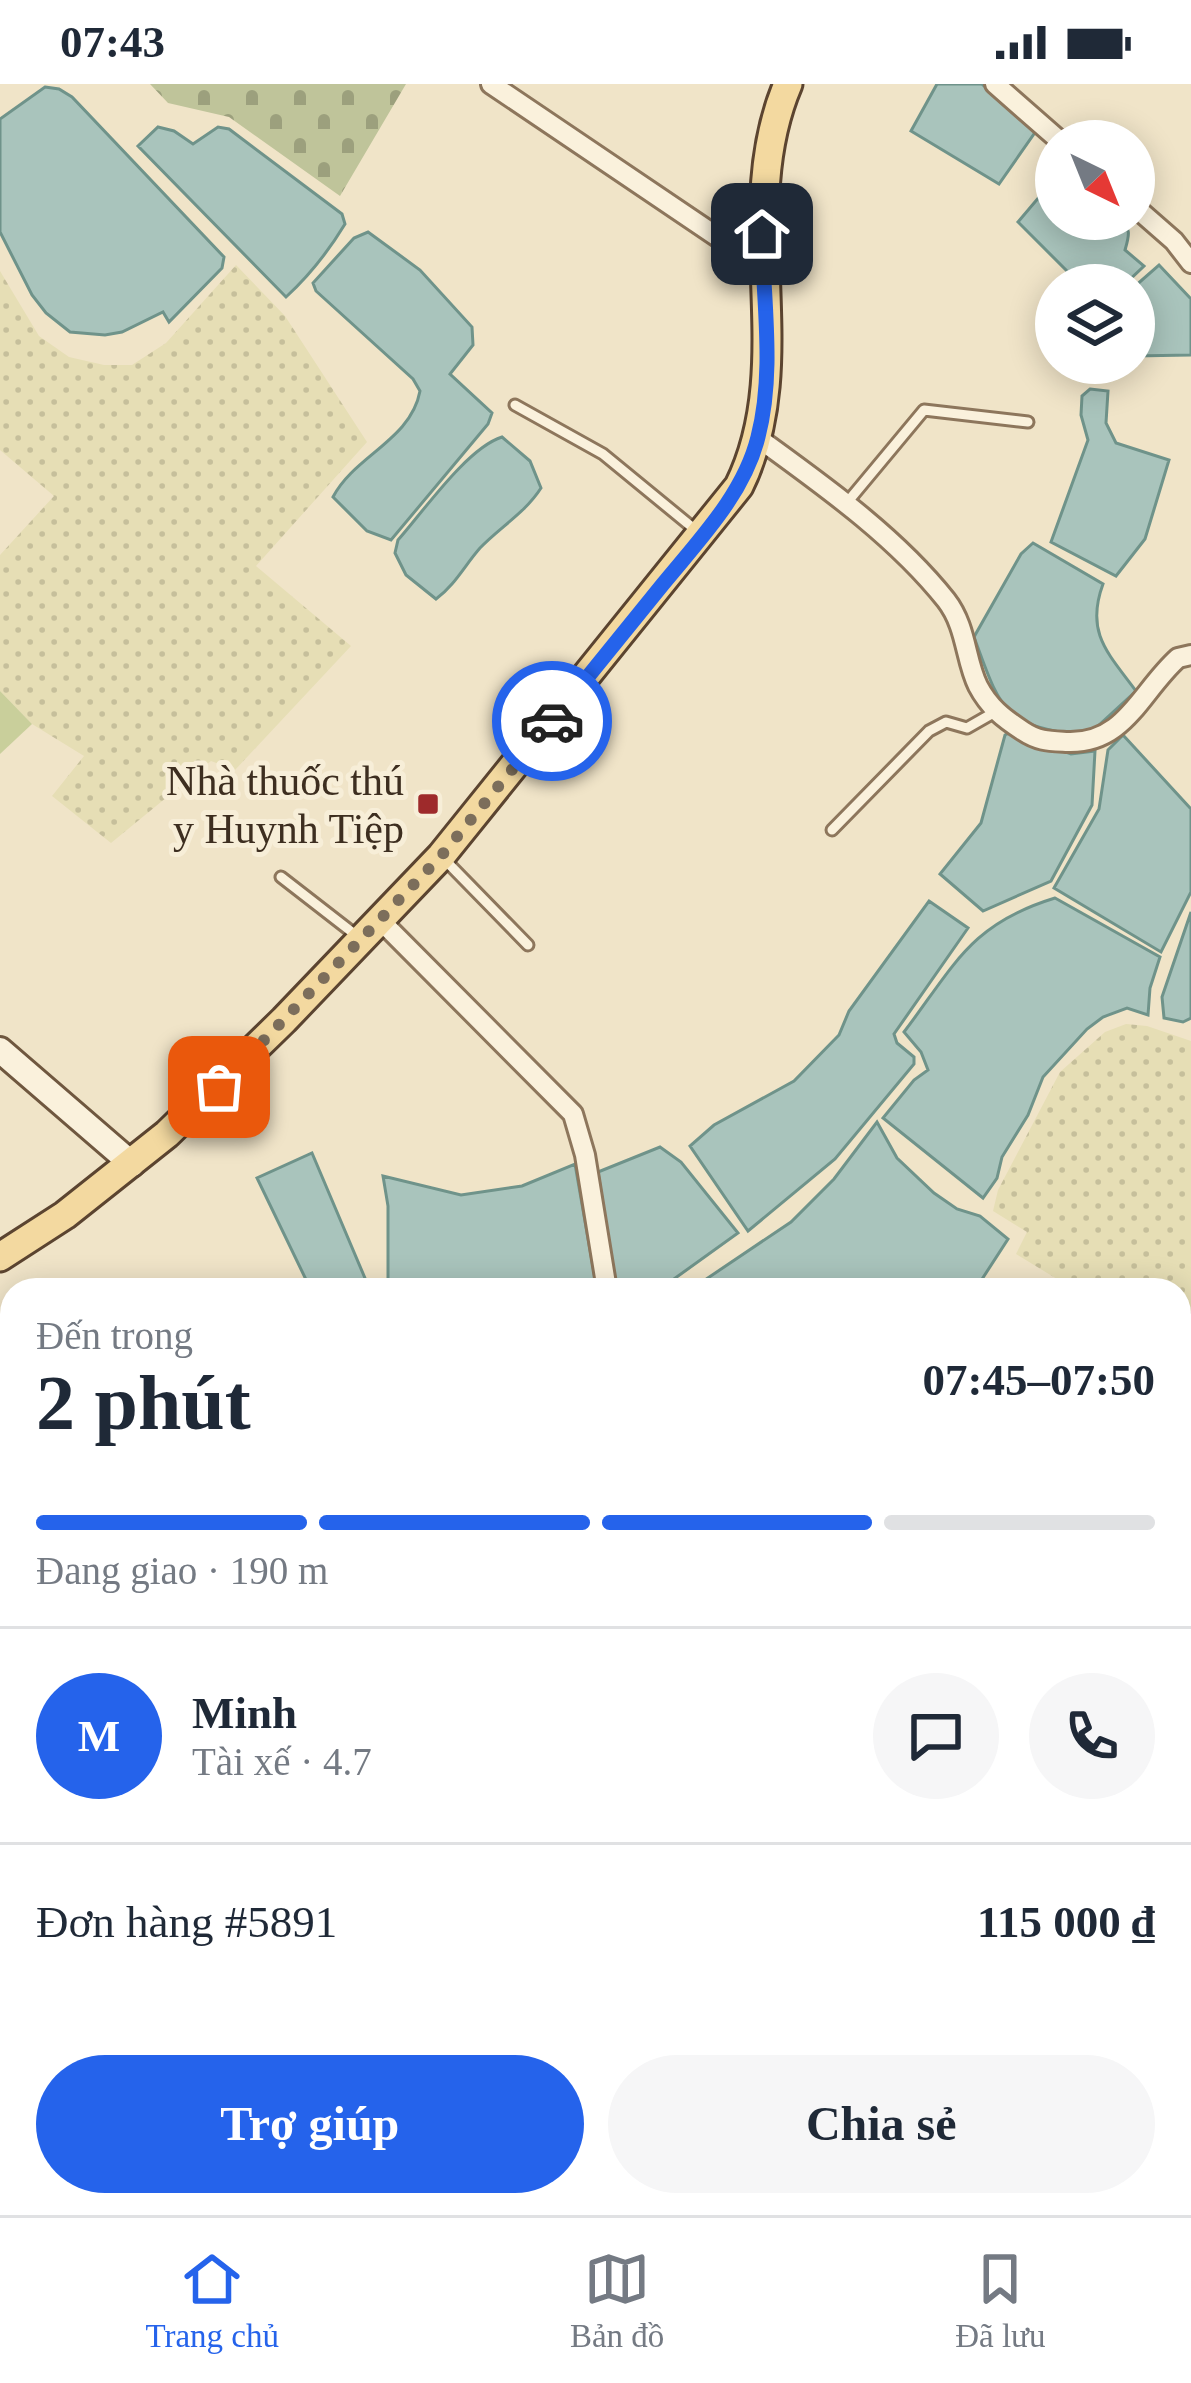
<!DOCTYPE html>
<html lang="vi">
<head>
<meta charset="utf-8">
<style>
	body { margin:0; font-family:"Times New Roman",serif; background:#f6f6f7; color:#1f2937; height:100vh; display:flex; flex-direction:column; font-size:45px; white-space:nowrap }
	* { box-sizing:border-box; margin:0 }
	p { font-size:39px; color:#747a83 }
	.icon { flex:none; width:66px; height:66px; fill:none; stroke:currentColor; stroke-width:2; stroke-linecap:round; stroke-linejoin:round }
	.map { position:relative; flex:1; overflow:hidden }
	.side { position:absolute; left:0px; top:1194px; width:1191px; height:939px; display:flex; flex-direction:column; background:#fff; border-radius:36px 36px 0 0; box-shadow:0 6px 30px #0003 }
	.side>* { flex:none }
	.needle { width:78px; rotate:137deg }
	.controls { position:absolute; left:1035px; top:36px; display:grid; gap:24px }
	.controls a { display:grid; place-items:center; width:120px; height:120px; border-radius:50%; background:#fff; box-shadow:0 6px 30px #0003; font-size:60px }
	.pin { position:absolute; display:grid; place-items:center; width:102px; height:102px; color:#fff; margin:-51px; border-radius:24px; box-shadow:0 6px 18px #0006 }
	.courier { position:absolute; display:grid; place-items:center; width:120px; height:120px; margin:-60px; border:9px solid #2563eb; border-radius:50%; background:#fff; color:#222; box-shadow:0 3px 15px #0007 }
	.summary em { font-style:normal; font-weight:700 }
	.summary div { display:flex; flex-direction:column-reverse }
	.summary { display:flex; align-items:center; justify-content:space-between; height:204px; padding:0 36px }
	h1 { font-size:78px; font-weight:700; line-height:90px }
	.bar { display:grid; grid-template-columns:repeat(4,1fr); gap:18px 12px; align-content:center; height:144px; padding:0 36px }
	.bar i { height:15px; border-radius:9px; background:#e0e1e3 }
	.bar .current { background:#2563eb }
	.bar p { grid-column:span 4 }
	.line { display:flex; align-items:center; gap:30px; padding:0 36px; border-top:3px solid #e0e1e3 }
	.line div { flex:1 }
	.round { display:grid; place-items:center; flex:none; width:126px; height:126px; border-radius:63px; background:#f6f6f7 }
	.cta { display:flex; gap:24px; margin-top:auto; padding:24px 36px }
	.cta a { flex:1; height:138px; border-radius:72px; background:#2563eb; color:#fff; font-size:48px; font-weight:700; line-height:138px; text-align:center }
	.cta a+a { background:#f6f6f7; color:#1f2937 }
	.status { display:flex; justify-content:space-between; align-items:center; height:84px; padding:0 60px; background:#fff; direction:ltr }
	.status svg { height:33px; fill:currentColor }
	.tabs { display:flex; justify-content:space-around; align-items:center; height:168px; border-top:3px solid #e0e1e3; background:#fff; font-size:33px; color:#747a83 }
	.tabs a { display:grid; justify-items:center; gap:6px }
	.tabs .current { color:#2563eb }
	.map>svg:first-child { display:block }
</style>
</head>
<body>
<div class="status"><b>07:43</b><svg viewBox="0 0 49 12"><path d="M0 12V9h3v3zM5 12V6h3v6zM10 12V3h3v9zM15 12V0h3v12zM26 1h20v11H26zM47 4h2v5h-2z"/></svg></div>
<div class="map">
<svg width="1191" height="2131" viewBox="0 0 1191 2131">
	<defs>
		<pattern id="farmland-dots" width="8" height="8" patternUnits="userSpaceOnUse" patternTransform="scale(3)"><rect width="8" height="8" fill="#e6deb5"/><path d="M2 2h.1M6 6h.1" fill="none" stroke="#c6bf9b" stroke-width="1.8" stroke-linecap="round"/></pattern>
		<pattern id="cemetery-stones" width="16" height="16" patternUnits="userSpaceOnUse" patternTransform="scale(3)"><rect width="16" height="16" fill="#bfc49a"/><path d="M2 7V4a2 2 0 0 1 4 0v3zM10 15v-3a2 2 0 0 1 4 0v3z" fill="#9ca07d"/></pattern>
	</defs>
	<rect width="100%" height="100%" fill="#f0e4c8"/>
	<path fill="url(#farmland-dots)" d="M236,181L285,232L367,358L256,482L351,562L235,686L211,677L111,759L52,712L84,672L32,640L0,607V471L54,412L0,366V187L39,252L69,273L104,281H132L166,259Z
		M1126,940L1147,942L1191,957V1244L1179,1238V1206H1075L1016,1170L1027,1148L993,1127L998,1106L1060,988L1105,948Z
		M1191,1363V1540L1179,1554V1377Z
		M1179,1573L1191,1585V1659L1179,1672Z"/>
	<path fill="url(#cemetery-stones)" d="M150,0H406L340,112L229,33L168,19Z"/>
	<path fill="#c9cf9b" d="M0,607L32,640L0,670Z"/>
	<path fill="#a9c4bc" stroke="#6f938a" stroke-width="3" d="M937,0H982L1036,47L999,100L911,47Z
		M45,3L59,5L72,13L224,173L222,184L169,238L163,228L122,248L105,251L70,248L46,229L32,211L0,148V35Z
		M158,43L174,47L193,60L218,43L229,45L342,130L345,140C328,168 310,191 286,213L138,62Z
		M1056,93V135H1119C1132,144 1129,152 1125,166L1144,182L1124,201H1081L1018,138Z
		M368,148L420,186L472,243L473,261L450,290L492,329L488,340L391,456L367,447L333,413C354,372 411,356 420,307L413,295L316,207L313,199L354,154Z
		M1159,181L1191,215V271L1134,272V203Z
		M1090,305L1108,307L1106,339L1116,359L1169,376L1145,455L1116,492L1051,458L1088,356L1081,331L1082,312Z
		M502,353L530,377L541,404C525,429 500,443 480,464C465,481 455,501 436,515L406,491L395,469L398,456C423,428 467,364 502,353Z
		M1033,459L1103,500C1085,549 1108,569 1136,607L1087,652C1003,642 1001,627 974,553L1021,470Z
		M1011,648L1071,670L1095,667L1092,721L1051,797L983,827L940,790L981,739L1005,651Z
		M1123,651L1191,725V808L1161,868L1054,804L1099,725L1108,666Z
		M1055,814L1160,873L1150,904L1148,931L1127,924L1103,933L1087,945L1043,993L1028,1031L1002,1073L997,1094L983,1114L883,1034L914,996L928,986L921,968L904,948C955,881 970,840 1055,814Z
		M929,817L968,844L894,950L897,959L914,973V980L835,1075L748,1147L690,1062L714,1041L794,997L839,951L849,927Z
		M1191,828V934L1183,938L1164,934L1162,913Z
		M877,1038L897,1074L934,1109L957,1125L980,1132L1008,1155L975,1206H690L791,1138L834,1095Z
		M660,1063L681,1078L738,1149L660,1205L616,1206L598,1088Z
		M312,1069L370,1206H311L257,1094Z
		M575,1080L597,1206H388V1122L383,1092L461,1111L522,1102Z
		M0,1386L12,1405V1506L0,1518Z
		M12,1530V1655L11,1656L0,1647V1543Z
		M1188,1774L1191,1776V1859L1179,1848V1781Z
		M0,1800L12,1831V2005L4,2017L0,2016Z
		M1179,1870L1191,1880V1968L1179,1952Z
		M12,2102V2121H87L109,2131H0V2117Z"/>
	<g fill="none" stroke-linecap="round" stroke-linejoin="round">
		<defs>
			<path id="lane" d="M515,321L603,370L698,448
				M845,421L924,326L1028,338
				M832,746L929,647L946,638L967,644L995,628
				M445,776L528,861
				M281,793L357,852
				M751,2121L758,2131"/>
			<path id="street" d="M491,0L762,183
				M995,0L1060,57
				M1134,122L1174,157L1191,179
				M758,354C824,402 895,452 946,516C967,543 965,576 978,602C989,623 1003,634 1023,647C1038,657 1048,657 1066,658C1125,661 1140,608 1178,574L1191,571
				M378,834L573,1030L585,1071L607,1206
				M1179,1235L1191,1244
				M1179,1719L1191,1705
				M0,2031L12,2036
				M191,2121L212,2131
				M1167,2121L1186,2131
				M477,2131L487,2121
				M813,2131L822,2121"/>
			<path id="secondary" d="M0,966L132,1080"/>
			<path id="primary" d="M0,1173L65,1131L167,1050L284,936L441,772L739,402C801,276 732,131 788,0"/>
		</defs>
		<use href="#lane" stroke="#8d765c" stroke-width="15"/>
		<use href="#street" stroke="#8d765c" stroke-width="24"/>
		<use href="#secondary" stroke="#6f573f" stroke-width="30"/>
		<use href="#primary" stroke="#5b4430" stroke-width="33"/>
		<use href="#lane" stroke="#faf1dc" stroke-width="9"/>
		<use href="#street" stroke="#faf1dc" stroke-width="18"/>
		<use href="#secondary" stroke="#faf1dc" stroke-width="24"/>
		<use href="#primary" stroke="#f3d9a0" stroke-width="27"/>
	</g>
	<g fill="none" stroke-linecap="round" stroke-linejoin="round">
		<path stroke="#7c6e5b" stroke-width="12" stroke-dasharray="0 21.6" d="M219,1003L441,772L552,637"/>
		<path stroke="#2563eb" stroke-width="15" d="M552,637C589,591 626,546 663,500C699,456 744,410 758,353C775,287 763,217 762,150"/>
	</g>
	<rect fill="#9e2a2b" stroke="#f7eed8" stroke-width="4.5" x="416" y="708" width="24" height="24" rx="6"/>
	<g text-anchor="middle" stroke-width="10" stroke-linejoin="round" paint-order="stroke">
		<g font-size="42" fill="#3d2e20" stroke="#f7eed8" text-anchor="end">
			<text x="404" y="711">Nhà thuốc thú<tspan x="404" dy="48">y Huynh Tiệp</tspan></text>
		</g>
	</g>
</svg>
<div class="controls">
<a><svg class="needle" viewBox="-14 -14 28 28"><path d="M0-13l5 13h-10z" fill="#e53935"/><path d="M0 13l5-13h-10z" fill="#747a83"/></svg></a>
<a><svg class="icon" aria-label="layers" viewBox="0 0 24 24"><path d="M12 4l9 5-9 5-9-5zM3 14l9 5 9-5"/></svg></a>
</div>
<div class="pin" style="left:219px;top:1003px;background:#ea580c"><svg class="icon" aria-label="bag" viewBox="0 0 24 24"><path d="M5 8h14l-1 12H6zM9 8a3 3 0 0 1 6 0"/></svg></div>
<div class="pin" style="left:762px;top:150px;background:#1f2937"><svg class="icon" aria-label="home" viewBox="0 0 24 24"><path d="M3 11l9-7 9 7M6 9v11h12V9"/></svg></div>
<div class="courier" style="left:552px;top:637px"><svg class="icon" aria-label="car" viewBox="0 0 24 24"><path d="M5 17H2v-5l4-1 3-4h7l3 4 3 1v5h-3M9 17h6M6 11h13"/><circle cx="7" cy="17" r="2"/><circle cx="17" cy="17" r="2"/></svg></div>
<section class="side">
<div class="summary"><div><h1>2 phút</h1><p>Đến trong</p></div><em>07:45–07:50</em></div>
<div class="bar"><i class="current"></i><i class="current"></i><i class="current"></i><i></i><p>Đang giao · 190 m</p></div>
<div class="line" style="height:216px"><b class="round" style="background:#2563eb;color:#fff">M</b><div><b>Minh</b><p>Tài xế · 4.7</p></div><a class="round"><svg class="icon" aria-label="chat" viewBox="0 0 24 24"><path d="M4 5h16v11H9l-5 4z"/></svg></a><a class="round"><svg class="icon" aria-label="phone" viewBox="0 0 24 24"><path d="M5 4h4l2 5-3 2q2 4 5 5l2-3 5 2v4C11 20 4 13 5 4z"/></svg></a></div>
<div class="line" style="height:156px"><div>Đơn hàng #5891</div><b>115 000 ₫</b></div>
<div class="cta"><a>Trợ giúp</a><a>Chia sẻ</a></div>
</section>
</div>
<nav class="tabs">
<a class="current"><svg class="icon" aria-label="home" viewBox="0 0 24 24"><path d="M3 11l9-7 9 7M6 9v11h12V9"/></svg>Trang chủ</a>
<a><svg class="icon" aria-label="map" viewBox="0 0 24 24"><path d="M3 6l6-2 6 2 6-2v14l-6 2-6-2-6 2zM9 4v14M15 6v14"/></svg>Bản đồ</a>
<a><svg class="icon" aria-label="saved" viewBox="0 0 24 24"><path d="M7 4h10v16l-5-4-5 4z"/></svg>Đã lưu</a>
</nav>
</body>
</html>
